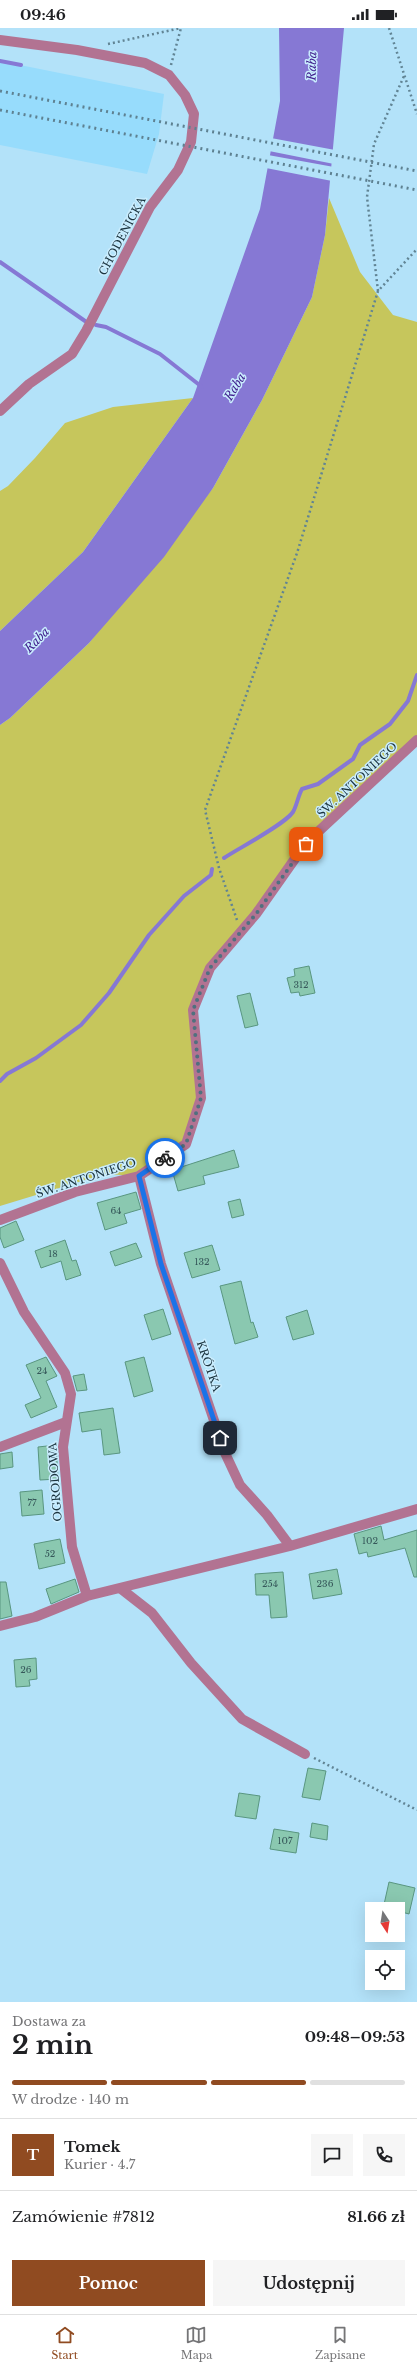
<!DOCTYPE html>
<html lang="pl">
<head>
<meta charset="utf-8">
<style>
	body { margin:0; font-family:"Libre Baskerville",serif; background:#f6f6f6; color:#202124; height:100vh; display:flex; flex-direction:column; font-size:15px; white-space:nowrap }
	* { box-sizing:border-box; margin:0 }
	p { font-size:13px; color:#757577 }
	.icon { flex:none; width:22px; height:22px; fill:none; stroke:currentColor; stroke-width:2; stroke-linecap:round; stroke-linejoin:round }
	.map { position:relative; height:1974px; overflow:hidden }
	.drawer { display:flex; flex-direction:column; background:#fff; flex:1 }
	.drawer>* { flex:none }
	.needle { width:26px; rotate:168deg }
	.fabs { position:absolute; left:365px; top:1874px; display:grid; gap:8px }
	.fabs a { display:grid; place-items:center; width:40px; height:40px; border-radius:0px; background:#fff; box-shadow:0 4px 16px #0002; font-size:20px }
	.pin { position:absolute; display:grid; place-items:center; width:34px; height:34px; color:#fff; margin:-17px; border-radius:8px; box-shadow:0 2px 6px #0006 }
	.courier { position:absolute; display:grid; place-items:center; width:40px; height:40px; margin:-20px; border:3px solid #1a73e8; border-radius:50%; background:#fff; color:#222; box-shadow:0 1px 5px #0007 }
	.head em { font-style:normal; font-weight:800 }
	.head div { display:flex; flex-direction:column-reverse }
	.head { display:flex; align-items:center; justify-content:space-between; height:68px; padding:0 12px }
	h1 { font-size:26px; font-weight:800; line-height:30px }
	.bar { display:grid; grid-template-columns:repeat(4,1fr); gap:6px 4px; align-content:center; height:48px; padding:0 12px }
	.bar i { height:5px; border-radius:3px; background:#e0e0e0 }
	.bar .selected { background:#904b21 }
	.bar p { grid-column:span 4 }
	.line { display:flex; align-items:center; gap:10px; padding:0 12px; border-top:1px solid #e0e0e0 }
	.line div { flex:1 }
	.round { display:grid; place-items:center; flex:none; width:42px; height:42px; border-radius:0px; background:#f6f6f6 }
	.action { display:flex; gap:8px; margin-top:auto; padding:8px 12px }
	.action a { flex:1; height:46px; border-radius:0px; background:#904b21; color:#fff; font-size:16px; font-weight:800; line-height:46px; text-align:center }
	.action a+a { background:#f6f6f6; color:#202124 }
	.status { display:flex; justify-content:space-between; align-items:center; height:28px; padding:0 20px; background:#fff; direction:ltr }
	.status svg { height:11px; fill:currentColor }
	.menu { display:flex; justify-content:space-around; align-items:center; height:56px; border-top:1px solid #e0e0e0; background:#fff; font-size:11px; color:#757577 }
	.menu a { display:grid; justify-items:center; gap:2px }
	.menu .selected { color:#904b21 }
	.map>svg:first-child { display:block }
</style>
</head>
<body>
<div class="status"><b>09:46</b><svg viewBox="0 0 49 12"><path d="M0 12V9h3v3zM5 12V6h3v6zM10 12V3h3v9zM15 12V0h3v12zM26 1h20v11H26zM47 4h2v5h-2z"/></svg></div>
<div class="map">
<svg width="417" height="1974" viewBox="0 0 417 1974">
	<rect width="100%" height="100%" fill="#b3e2f9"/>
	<path fill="#97dcfc" d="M0,33L164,66L159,106L147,146L0,117Z"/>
	<path fill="#c6c65c" d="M329,170L360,244L393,287L417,294V712L306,815L210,940L193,982L201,1070L186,1116L139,1148L105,1146L0,1178V697L10,690L89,615L213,460L262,372L312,269L325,207Z
		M193,370L83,524L0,603V463L8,458L35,430L65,395L113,379Z"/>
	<path fill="#8678d4" d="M279,0H344L325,207L312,269L262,372L213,460L164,529L89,615L10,690L0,697V603L83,524L193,370L260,181L280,73Z"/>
	<path fill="#b3e2f9" d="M271,110L335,122L334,136L269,123Z
		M268,127L334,139L332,153L266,140Z"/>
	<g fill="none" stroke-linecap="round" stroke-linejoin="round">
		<path stroke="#8678d4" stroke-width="4" d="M0,33L21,37
			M0,234L85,293
			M96,297L106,299L160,326L202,359
			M224,830C239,820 284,797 293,784C297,777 298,768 302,761L318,756L353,731L360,717L390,696L408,673L417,647
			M0,1053L7,1046L36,1030L81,997L109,965L149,907L184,868L211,847L212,841"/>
	</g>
	<path fill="#8ac8b0" stroke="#599680" d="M309,938L315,965L300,968L299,964L291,965L287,950L295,948L294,941Z
		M250,965L258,997L245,1000L237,968Z
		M234,1122L239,1139L203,1148L205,1156L178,1163L172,1142Z
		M136,1164L141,1181L124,1186L127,1195L105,1202L97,1175Z
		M240,1171L244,1187L232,1190L228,1174Z
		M16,1193L24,1212L4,1220L0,1209V1200Z
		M65,1212L72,1233L76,1232L81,1247L66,1252L61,1233L41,1240L35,1223Z
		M136,1215L142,1229L115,1238L110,1224Z
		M212,1217L220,1242L192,1250L184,1225Z
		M241,1253L251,1295L253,1294L258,1309L235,1316L220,1258Z
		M163,1281L171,1306L152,1312L144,1287Z
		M307,1282L314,1306L293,1312L286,1289Z
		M46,1329L57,1348L46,1353L57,1379L31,1390L25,1377L41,1370L26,1337Z
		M144,1329L153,1363L134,1369L125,1334Z
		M84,1346L87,1362L77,1363L73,1348Z
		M113,1380L120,1425L104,1427L101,1401L82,1404L79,1385Z
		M56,1417L58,1451L40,1452L38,1419Z
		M12,1424L13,1439L0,1441V1426Z
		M42,1462L44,1486L22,1488L20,1464Z
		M381,1498L384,1512L417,1502V1549H414L405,1520L368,1529L367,1524L359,1526L354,1506Z
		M60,1511L65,1535L39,1541L34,1516Z
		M337,1541L342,1566L313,1571L309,1546Z
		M283,1544L287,1589L271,1590L269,1567H256L255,1546Z
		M75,1551L79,1564L51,1576L46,1561Z
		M0,1554H6L12,1588L0,1591Z
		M36,1630L37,1651L29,1652L30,1658L16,1659L14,1632Z
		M308,1740L326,1743L320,1772L302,1769Z
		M239,1765L260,1768L256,1791L235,1788Z
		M312,1795L328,1798L327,1812L310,1809Z
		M274,1801L299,1805L296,1825L270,1821Z
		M389,1854L415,1860L409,1886L398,1883V1881H383Z"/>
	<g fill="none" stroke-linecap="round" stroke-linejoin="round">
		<path stroke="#618494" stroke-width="2.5" stroke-dasharray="2 3" stroke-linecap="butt" d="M389,0L417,86
			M108,16L181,0
			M171,37L181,0
			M378,263L367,169L374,116L404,48
			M237,892L219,840L205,782L297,525L378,263L417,221
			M314,1730L417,1782"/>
		<path stroke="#b27392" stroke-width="10" d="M0,12L77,22L145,35L169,47L185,67L194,86L191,114L178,142L150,179L86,303L72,326L29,356L0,383
			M139,1148L161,1236L225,1425L240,1457L267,1487L290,1518
			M0,1192L75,1164L139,1148L186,1116L201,1070L193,982L210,940L256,886L306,815L417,712
			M0,1235L24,1284L65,1345L71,1366L63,1419L72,1519L87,1568
			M0,1419L66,1394
			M120,1560L152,1585L191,1635L242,1691L305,1726
			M0,1598L35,1589L87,1568L290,1518L417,1481"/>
		<path stroke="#5e8191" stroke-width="3" stroke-dasharray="2 4" stroke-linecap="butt" d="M0,63L417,143
			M0,82L417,162"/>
	</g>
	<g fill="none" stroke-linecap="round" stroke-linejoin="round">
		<path stroke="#50707f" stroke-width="4" stroke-dasharray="0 7.2" d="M165,1130L186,1116L201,1070L193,982L210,940L256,886L306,816"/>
		<path stroke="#1a73e8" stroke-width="5" d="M165,1130L139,1148L161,1236L220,1410"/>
	</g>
	<g text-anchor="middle" stroke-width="3" stroke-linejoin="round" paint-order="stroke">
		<g font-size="9" fill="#36585a">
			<text x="301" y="960">312</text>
			<text x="116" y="1186">64</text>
			<text x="53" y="1229">18</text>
			<text x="202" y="1237">132</text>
			<text x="42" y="1346">24</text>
			<text x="32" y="1478">77</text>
			<text x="370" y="1516">102</text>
			<text x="50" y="1529">52</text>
			<text x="270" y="1559">254</text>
			<text x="325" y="1559">236</text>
			<text x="26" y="1645">26</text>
			<text x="285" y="1816">107</text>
		</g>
		<g font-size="11" fill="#1a333e" stroke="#caedfe">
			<text transform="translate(122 208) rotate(-62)" y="4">CHODENICKA</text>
			<text transform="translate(357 752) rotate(-43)" y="4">ŚW. ANTONIEGO</text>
			<text transform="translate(86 1150) rotate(-18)" y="4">ŚW. ANTONIEGO</text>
			<text transform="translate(209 1338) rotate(71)" y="4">KRÓTKA</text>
			<text transform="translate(55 1454) rotate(-94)" y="4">OGRODOWA</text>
		</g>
		<g font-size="12" font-style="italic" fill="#41218e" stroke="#caedfe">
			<text transform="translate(312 38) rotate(-88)" y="4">Raba</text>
			<text transform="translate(235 359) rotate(-59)" y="4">Raba</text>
			<text transform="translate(37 612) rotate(-45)" y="4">Raba</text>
		</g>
	</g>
</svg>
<div class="fabs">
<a><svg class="needle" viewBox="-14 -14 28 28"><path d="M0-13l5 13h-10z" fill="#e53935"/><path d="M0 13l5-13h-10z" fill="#757577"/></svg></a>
<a><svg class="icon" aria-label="locate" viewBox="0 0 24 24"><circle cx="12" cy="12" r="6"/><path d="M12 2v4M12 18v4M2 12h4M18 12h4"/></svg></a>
</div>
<div class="pin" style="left:306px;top:816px;background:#ea580c"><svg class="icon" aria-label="bag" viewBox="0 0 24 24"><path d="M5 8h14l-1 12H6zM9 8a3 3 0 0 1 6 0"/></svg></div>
<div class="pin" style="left:220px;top:1410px;background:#1f2937"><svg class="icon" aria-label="home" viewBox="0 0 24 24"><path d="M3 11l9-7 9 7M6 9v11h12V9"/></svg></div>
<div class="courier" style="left:165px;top:1130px"><svg class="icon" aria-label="bike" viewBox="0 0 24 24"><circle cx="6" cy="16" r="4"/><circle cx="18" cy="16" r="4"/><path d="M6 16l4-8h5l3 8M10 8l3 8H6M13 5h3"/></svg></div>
</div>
<section class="drawer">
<div class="head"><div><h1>2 min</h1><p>Dostawa za</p></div><em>09:48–09:53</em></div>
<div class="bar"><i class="selected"></i><i class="selected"></i><i class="selected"></i><i></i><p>W drodze · 140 m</p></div>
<div class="line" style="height:72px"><b class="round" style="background:#904b21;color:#fff">T</b><div><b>Tomek</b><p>Kurier · 4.7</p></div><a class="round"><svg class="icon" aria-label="chat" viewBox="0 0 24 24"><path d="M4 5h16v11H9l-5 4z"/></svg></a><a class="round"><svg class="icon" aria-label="phone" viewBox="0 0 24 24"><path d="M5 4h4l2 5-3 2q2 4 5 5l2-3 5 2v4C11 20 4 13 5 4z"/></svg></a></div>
<div class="line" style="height:52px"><div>Zamówienie #7812</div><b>81.66 zł</b></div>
<div class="action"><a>Pomoc</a><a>Udostępnij</a></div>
</section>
<nav class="menu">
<a class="selected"><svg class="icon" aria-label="home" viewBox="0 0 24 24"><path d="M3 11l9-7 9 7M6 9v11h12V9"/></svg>Start</a>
<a><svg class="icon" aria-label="map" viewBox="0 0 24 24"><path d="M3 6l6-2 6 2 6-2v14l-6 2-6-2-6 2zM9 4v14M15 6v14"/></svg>Mapa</a>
<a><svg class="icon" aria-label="saved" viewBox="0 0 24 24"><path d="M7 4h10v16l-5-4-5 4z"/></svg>Zapisane</a>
</nav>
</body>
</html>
